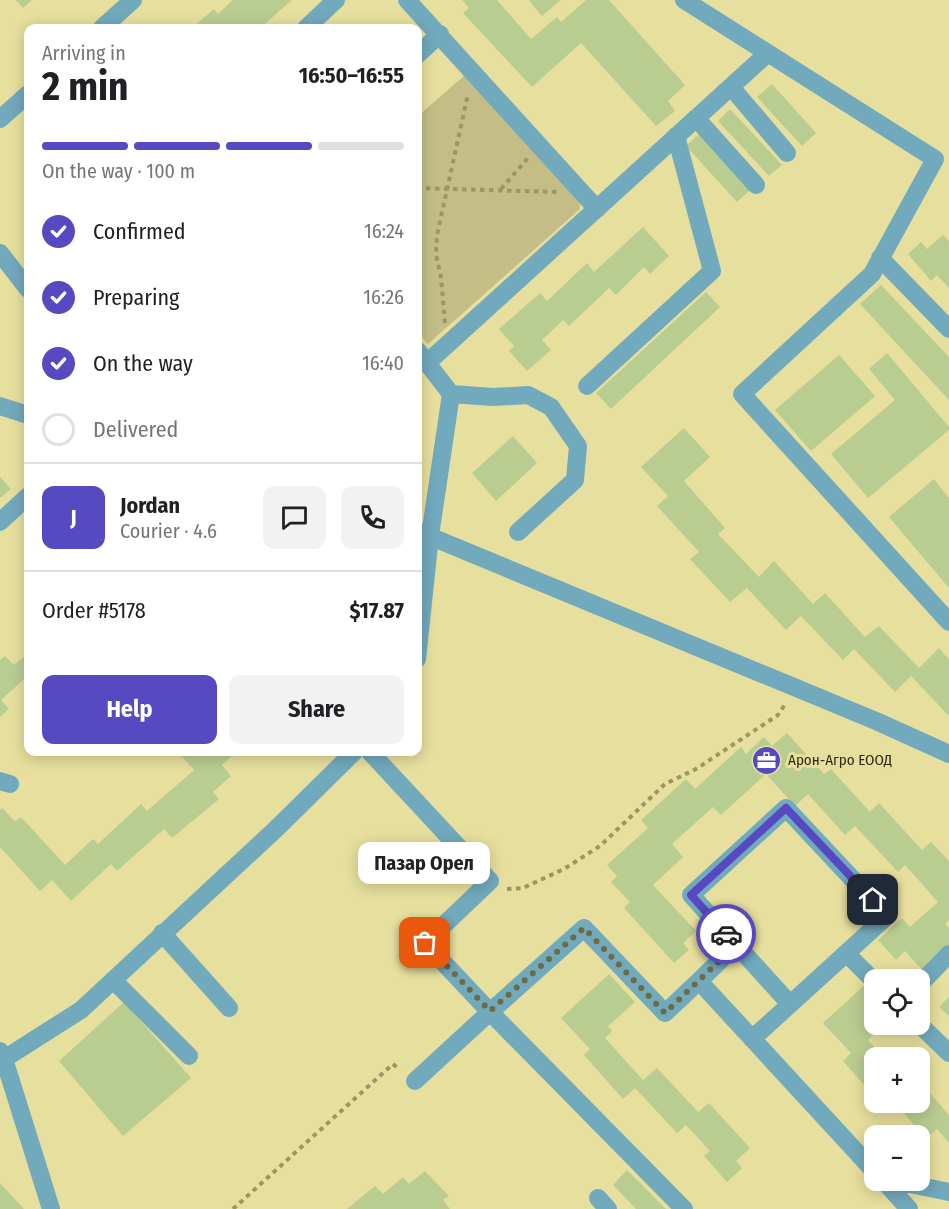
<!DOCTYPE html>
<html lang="en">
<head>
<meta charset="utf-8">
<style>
	body { margin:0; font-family:"Fira Sans Condensed",sans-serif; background:#f2f2f2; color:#202124; height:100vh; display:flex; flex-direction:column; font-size:22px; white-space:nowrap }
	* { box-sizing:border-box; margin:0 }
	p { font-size:20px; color:#757577 }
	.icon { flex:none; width:33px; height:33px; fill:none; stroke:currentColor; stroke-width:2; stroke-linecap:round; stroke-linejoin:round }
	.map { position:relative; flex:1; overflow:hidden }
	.panel { position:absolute; left:24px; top:24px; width:398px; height:732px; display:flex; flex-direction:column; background:#fff; border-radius:12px; box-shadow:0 3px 15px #0003 }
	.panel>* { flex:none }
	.controls { position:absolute; left:864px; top:969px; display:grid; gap:12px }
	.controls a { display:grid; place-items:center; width:66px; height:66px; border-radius:12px; background:#fff; box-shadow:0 3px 15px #0003; font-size:30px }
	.pin { position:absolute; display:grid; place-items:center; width:51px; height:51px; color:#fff; margin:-26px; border-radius:12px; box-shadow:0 3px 9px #0006 }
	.courier { position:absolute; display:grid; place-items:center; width:60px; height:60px; margin:-30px; border:4px solid #5749c1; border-radius:50%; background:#fff; color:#222; box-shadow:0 2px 8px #0007 }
	.bubble { position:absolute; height:42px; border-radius:12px; background:#fff; box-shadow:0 3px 15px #0003; font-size:20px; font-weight:700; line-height:42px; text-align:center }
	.summary em { font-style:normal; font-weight:700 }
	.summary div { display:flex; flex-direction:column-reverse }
	.summary { display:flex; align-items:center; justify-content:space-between; height:102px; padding:0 18px }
	h1 { font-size:39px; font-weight:700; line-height:45px }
	.bar { display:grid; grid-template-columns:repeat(4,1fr); gap:9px 6px; align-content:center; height:72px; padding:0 18px }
	.bar i { height:8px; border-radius:4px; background:#e0e0e0 }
	.bar .current { background:#5749c1 }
	.bar p { grid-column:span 4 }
	.line { display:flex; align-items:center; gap:15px; padding:0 18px; border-top:2px solid #e0e0e0 }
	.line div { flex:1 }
	.round { display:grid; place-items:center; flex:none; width:63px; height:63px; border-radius:12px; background:#f2f2f2 }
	ol { padding:0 18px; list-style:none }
	li { display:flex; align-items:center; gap:18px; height:66px }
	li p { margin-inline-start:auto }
	li .icon { padding:6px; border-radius:50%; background:#5749c1; color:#fff; stroke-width:4 }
	li:last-child { color:#757577 }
	li i { width:33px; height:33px; border:3px solid #e0e0e0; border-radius:50% }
	.button { display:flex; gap:12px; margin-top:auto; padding:12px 18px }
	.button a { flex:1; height:69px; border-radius:12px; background:#5749c1; color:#fff; font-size:24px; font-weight:700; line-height:69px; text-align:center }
	.button a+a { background:#f2f2f2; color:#202124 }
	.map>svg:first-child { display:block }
</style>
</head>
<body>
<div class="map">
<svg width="949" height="1209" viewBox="0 0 949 1209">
	<rect width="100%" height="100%" fill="#e6df9d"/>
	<path fill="#c4be86" d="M466,74L579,199L580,209L428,344L417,332V117Z"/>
	<path fill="#bacd90" d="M16,0H32L23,8Z
		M233,0H292L260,28H192L214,9L218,14Z
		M462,0H497L531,39L557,17L561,22L586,0H609L685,85L668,101L675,111L656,126L581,43L532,87L463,13L469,8Z
		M529,0H561L542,16Z
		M772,84L816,133L802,146L757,97Z
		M730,109L782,165L769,176L718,121Z
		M699,134L750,190L737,202L686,146Z
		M643,227L669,256L650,274L644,267L616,295L609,288L569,326L563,320L542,340L551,350L527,371L509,351L514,346L499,329L540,293L547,301L587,263L594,272Z
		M943,235L949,241V288L937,275L931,281L908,254L921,242L927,249Z
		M881,285L949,357V400L860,304Z
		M706,292L720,307L611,409L596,393Z
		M887,353L949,427V430L868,498L831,454L895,400L869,369Z
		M839,355L875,396L811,451L775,410Z
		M684,428L710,457L684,481L725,528L718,534L759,577L774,561L813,604L825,593L865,637L879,626L919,668L939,648L949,659V716L911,676L895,692L854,649L843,660L801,616L786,630L747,588L730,602L690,559L699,552L657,506L668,496L641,467Z
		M513,436L537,463L496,501L472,473Z
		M0,477L11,489L0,498Z
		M934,479L949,498V588L889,517Z
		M28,653V684L24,679L1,700L9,709L0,717V660L5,656L14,665Z
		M787,733L824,774L831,769L870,812L879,803L922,850L931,842L949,861V920L945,924L949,928V947L923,971L905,951L896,960L878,940L902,918L910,927L938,902L905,865L898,872L855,826L845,835L808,794L795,806L766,774L721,815L713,807L672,844L683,857L653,885L696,931L683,943L689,950L674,963L624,908L630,902L611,882L617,876L607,865L648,828L641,820L686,779L695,789L741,747L746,754L764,737L772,746Z
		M178,752H233L235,753L222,765L231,776L213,792L219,799L172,838L164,829L117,871L111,864L71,901L52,880L40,891L0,847V810L2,808L15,821L21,817L65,865L93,839L98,844L141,804L147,811L194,770Z
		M609,974L635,1002L608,1026L612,1031L605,1038L643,1080L657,1068L698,1112L709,1103L750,1148L736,1161L742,1168L727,1182L704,1156L710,1151L686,1125L677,1133L635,1088L623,1099L584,1055L590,1049L561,1018Z
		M869,981L874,988V1024H885L868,1040L884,1058H874V1096L843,1061L851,1053L823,1023Z
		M949,997V1016L939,1007Z
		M124,1002L191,1078L123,1136L59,1061Z
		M920,1082L949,1115V1143L937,1129L926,1139L894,1102H920Z
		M627,1170L666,1209H636L613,1185Z
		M425,1171L449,1196L443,1200L450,1209H347L375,1186L383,1194L403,1177L409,1184Z
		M0,1183L24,1209H0Z"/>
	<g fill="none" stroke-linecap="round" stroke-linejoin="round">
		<path stroke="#9b9664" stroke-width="4" stroke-dasharray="4.5 4.5" stroke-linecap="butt" d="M417,188L557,192
			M501,189L528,158
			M445,323L441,278L436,254L437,235L468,94
			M507,889L523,888L564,869L600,846L665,784L696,769L778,715L786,703
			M233,1209L393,1064L400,1070"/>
		<path stroke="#71a9bd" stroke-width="18" d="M407,0L597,209
			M684,0L935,159L872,274L742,394L949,622
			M102,28L133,0
			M306,28L336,0
			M417,55L440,34
			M731,87L787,153
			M696,118L756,185
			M0,119L28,94
			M0,253L28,289
			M880,258L949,329
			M417,350L451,394L430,536L417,659
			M428,362L768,53
			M587,386L712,271L676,136
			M451,394L493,397L528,395L551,407L578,446L575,480L518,532
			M0,406L28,415
			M0,522L28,496
			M417,531L876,721L949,754
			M370,752L490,881L425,943L490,1012L415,1081
			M0,781L10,784
			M162,933L229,1008
			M846,953L874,981
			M113,980L189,1056
			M699,981L736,945
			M920,984L949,954
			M919,1024L949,1053
			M752,1039C797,998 842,957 887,916L786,808L691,895L790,1004
			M0,1051L4,1059L51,1209
			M4,1059L81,1010L277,828L354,752
			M883,1180L909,1209
			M891,1180L949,1192
			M598,1198L608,1209
			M684,1209L490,1012L584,928L665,1013L699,981L874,1171"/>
	</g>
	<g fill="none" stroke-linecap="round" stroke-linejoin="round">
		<path stroke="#6e6a41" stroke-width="6" stroke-dasharray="0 10.8" d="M425,943L490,1011L584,928L665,1013L736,945L726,934"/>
		<path stroke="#5749c1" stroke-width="8" d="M726,934L691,895L786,808L873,900"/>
	</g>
	<defs>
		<symbol id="office-disc" viewBox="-11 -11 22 22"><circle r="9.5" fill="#5749c1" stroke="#e6df9d"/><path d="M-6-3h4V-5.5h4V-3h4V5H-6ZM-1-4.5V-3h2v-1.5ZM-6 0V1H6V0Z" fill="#fff"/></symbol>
	</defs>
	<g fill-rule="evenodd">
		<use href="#office-disc" x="750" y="744" width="33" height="33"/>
	</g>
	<g text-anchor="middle" stroke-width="6" stroke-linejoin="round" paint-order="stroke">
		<g font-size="15" fill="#2e2b10" stroke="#e6df9d" text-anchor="start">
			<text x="788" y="765">Арон-Агро ЕООД</text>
		</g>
	</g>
</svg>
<div class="controls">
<a><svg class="icon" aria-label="locate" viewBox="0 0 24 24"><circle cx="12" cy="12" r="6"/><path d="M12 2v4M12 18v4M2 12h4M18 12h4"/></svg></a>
<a>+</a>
<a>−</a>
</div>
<div class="pin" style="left:425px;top:943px;background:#ea580c"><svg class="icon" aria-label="bag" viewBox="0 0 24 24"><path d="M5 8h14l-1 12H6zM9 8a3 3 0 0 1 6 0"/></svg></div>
<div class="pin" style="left:873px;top:900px;background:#1f2937"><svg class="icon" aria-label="home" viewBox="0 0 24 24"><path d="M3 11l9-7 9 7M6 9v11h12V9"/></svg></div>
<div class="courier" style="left:726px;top:934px"><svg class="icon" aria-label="car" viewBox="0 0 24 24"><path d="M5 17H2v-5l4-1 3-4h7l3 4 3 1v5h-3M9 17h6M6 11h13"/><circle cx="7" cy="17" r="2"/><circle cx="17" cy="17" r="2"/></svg></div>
<div class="bubble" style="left:358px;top:842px;width:132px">Пазар Орел</div>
<section class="panel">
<div class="summary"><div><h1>2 min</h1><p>Arriving in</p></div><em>16:50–16:55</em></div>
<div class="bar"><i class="current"></i><i class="current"></i><i class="current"></i><i></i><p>On the way · 100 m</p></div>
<ol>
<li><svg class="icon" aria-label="check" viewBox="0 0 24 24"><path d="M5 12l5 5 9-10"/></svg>Confirmed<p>16:24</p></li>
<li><svg class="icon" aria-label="check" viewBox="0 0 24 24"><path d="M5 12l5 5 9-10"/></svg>Preparing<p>16:26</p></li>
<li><svg class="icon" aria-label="check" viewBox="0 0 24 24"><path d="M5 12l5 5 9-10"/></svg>On the way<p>16:40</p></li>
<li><i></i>Delivered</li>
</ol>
<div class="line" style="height:108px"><b class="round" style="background:#5749c1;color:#fff">J</b><div><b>Jordan</b><p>Courier · 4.6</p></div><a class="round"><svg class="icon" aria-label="chat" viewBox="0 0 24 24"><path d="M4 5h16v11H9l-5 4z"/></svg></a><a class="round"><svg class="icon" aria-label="phone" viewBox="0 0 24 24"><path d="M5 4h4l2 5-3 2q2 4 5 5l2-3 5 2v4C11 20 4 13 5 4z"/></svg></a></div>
<div class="line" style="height:78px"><div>Order #5178</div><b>$17.87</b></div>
<div class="button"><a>Help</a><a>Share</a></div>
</section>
</div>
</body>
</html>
